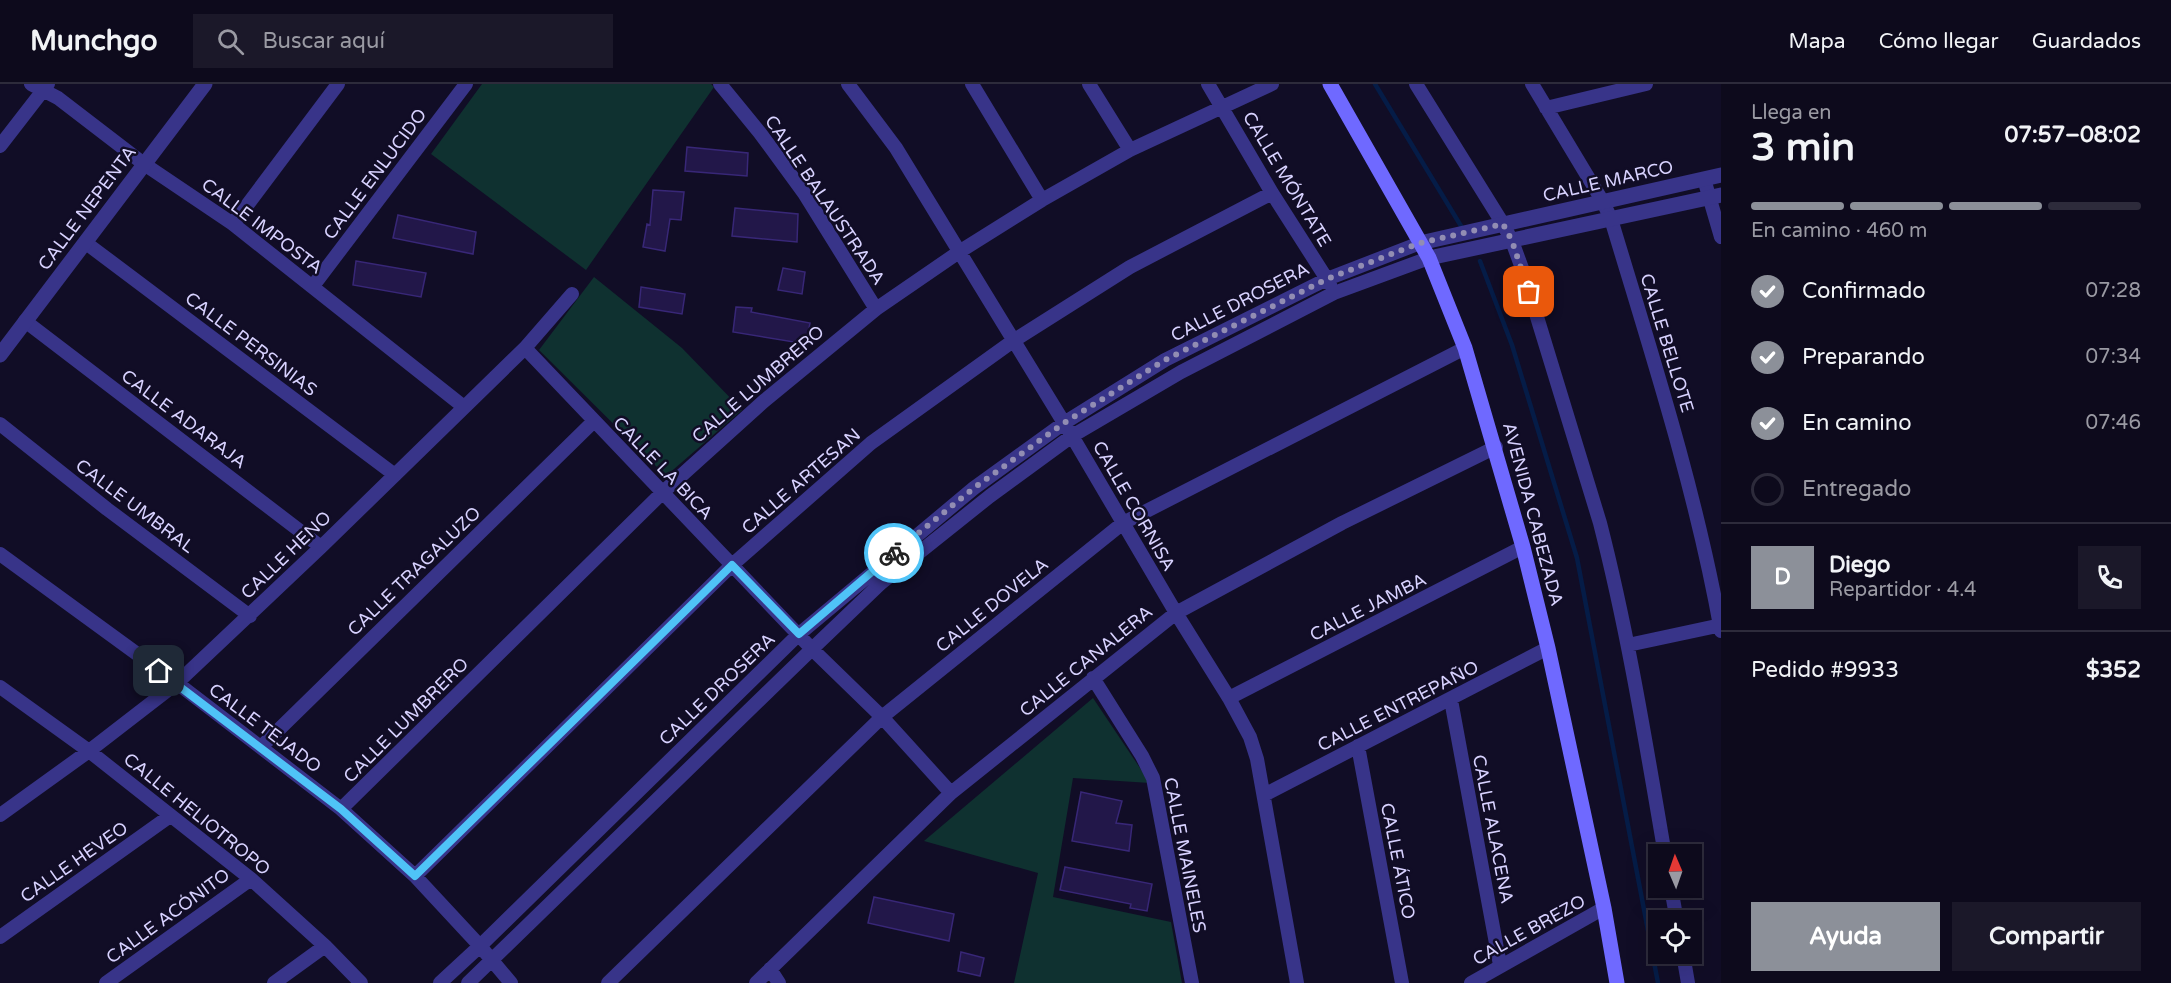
<!DOCTYPE html>
<html lang="es">
<head>
<meta charset="utf-8">
<style>
	body { margin:0; font-family:"Varela Round",sans-serif; background:#1b1829; color:#f1f3f6; height:100vh; display:flex; flex-direction:column; font-size:22px; white-space:nowrap }
	* { box-sizing:border-box; margin:0 }
	p { font-size:20px; color:#9a9aa3 }
	.icon { flex:none; width:33px; height:33px; fill:none; stroke:currentColor; stroke-width:2; stroke-linecap:round; stroke-linejoin:round }
	.map { position:relative; flex:1; overflow:hidden }
	.drawer { display:flex; flex-direction:column; background:#0d0a1c; width:450px }
	.drawer>* { flex:none }
	.needle { width:39px; rotate:358deg }
	.tools { position:absolute; left:1648px; top:760px; display:grid; gap:12px }
	.tools a { display:grid; place-items:center; width:54px; height:54px; border-radius:0px; background:#0d0a1c; box-shadow:0 6px 24px #0002,0 0 0 2px #2d2b3b; font-size:30px }
	.pin { position:absolute; display:grid; place-items:center; width:51px; height:51px; color:#fff; margin:-26px; border-radius:12px; box-shadow:0 3px 9px #0006 }
	.courier { position:absolute; display:grid; place-items:center; width:60px; height:60px; margin:-30px; border:4px solid #4fc3f7; border-radius:50%; background:#fff; color:#222; box-shadow:0 2px 8px #0007 }
	.head em { font-style:normal; font-weight:700 }
	.head div { display:flex; flex-direction:column-reverse }
	.head { display:flex; align-items:center; justify-content:space-between; height:102px; padding:0 30px }
	h1 { font-size:39px; font-weight:700; line-height:45px }
	.bar { display:grid; grid-template-columns:repeat(4,1fr); gap:9px 6px; align-content:center; height:72px; padding:0 30px }
	.bar i { height:8px; border-radius:4px; background:#2d2b3b }
	.bar .active { background:#8c9099 }
	.bar p { grid-column:span 4 }
	.line { display:flex; align-items:center; gap:15px; padding:0 30px; border-top:2px solid #2d2b3b }
	.line div { flex:1 }
	.round { display:grid; place-items:center; flex:none; width:63px; height:63px; border-radius:0px; background:#1b1829 }
	ol { padding:0 30px; list-style:none }
	li { display:flex; align-items:center; gap:18px; height:66px }
	li p { margin-inline-start:auto }
	li .icon { padding:6px; border-radius:50%; background:#8c9099; color:#fff; stroke-width:4 }
	li:last-child { color:#9a9aa3 }
	li i { width:33px; height:33px; border:3px solid #2d2b3b; border-radius:50% }
	.action { display:flex; gap:12px; margin-top:auto; padding:12px 30px }
	.action a { flex:1; height:69px; border-radius:0px; background:#8c9099; color:#fff; font-size:24px; font-weight:700; line-height:69px; text-align:center }
	.action a+a { background:#1b1829; color:#f1f3f6 }
	header { display:flex; align-items:center; gap:36px; box-sizing:border-box; height:84px; padding:0 30px; background:#0d0a1c; border-bottom:2px solid #2d2b3b }
	header strong { font-size:28px }
	nav { display:flex; gap:33px; margin-inline-start:auto; font-size:21px }
	.search { width:420px; height:54px; background:#1b1829; display:flex; align-items:center; gap:15px; box-sizing:border-box; padding:0 21px; border-radius:0px; color:#9a9aa3; font-size:22px }
	main { display:flex; flex:1; min-height:0 }
	.map>svg:first-child { display:block }
</style>
</head>
<body>
<header>
<strong>Munchgo</strong>
<div class="search"><svg class="icon" aria-label="search" viewBox="0 0 24 24"><circle cx="10" cy="10" r="6"/><path d="M15 15l6 6"/></svg>Buscar aquí</div>
<nav><a>Mapa</a><a>Cómo llegar</a><a>Guardados</a></nav>
</header>
<main>
<div class="map">
<svg width="1721" height="899" viewBox="0 0 1721 899">
	<rect width="100%" height="100%" fill="#110d26"/>
	<path fill="#0f3130" d="M482,0H711L714,3L586,186L431,70Z
		M594,193L682,264L742,326L666,392L539,266Z
		M1093,614L1150,699L1073,694L1053,813L1171,838L1182,899H1014L1038,789L924,757Z"/>
	<g fill="none" stroke-linecap="round" stroke-linejoin="round">
		<path stroke="#051c47" stroke-width="4.5" d="M1375,0L1461,142
			M1480,177L1512,261L1577,474L1658,899"/>
	</g>
	<path fill="#221749" stroke="#382777" stroke-width="1.5" d="M687,63L748,69L747,92L685,87Z
		M653,106L684,108L681,136L670,135L665,167L643,163L647,140L650,141Z
		M735,124L798,130L797,158L732,152Z
		M398,131L476,148L473,170L393,154Z
		M356,177L426,189L421,213L353,201Z
		M783,184L805,188L802,210L778,206Z
		M641,203L685,210L682,230L639,223Z
		M736,223L752,224L751,228L810,239L806,260L733,248Z
		M1081,708L1122,717L1116,739L1132,741L1129,767L1072,757Z
		M1065,783L1152,800L1147,827L1130,824L1131,820L1060,806Z
		M874,813L954,830L949,857L868,839Z
		M961,868L984,874L980,892L958,887Z"/>
	<g fill="none" stroke-linecap="round" stroke-linejoin="round">
		<path stroke="#383489" stroke-width="14" d="M31,0L58,14L144,80L233,140L464,323
			M720,0L760,49L804,109L876,225
			M848,0L896,64L1072,352L1176,529L1229,614L1250,653L1257,675L1297,899
			M972,0L1042,116
			M1089,0L1130,66
			M1208,0L1272,109L1330,200
			M1416,0L1503,140L1512,157L1523,187L1600,439C1628,548 1646,660 1665,771
			M1532,0L1603,118L1611,135C1652,271 1696,407 1721,547
			M1546,24L1646,0
			M0,62L48,0
			M1704,95L1721,153
			M233,140L338,0
			M86,159L395,391
			M313,202L466,0
			M25,237L321,463
			M525,264L812,565L882,633L951,709
			M0,340L107,425L250,532
			M0,470L177,599L341,725L415,792L480,862L511,899
			M1628,561L1721,541
			M1093,594L1142,672L1153,694L1192,899
			M0,603L89,667L251,795L325,862L361,899
			M1229,614L1523,463
			M1451,616L1500,881
			M1358,662L1402,899
			M261,663L593,338
			M1264,711L1548,564
			M341,725L662,409L764,317L876,225L959,168L1042,116L1130,66L1272,0
			M0,731L89,667L177,599L321,463L525,264L572,210
			M415,792L732,481L871,359L1013,257L1130,183L1272,109
			M1671,804L1677,837
			M0,853L170,732
			M1683,870L1688,899
			M770,885L779,899
			M106,899L251,795
			M274,899L325,862
			M440,899L480,862L799,550L974,404L1064,339L1165,276L1327,195L1420,159
			M468,899L812,565L881,499L990,412L1072,352L1181,288L1334,209L1429,174
			M608,899L882,633L1123,439L1465,264
			M756,899L951,709L1176,529L1342,439L1496,363
			M1471,899L1604,824"/>
		<path stroke="#383489" stroke-width="15" d="M1420,159L1721,91
			M1429,174L1721,111
			M0,271L205,0"/>
		<path stroke="#6f69ff" stroke-width="15" d="M1330,0L1429,174L1465,264L1523,463L1548,564L1604,824L1617,899"/>
	</g>
	<g fill="none" stroke-linecap="round" stroke-linejoin="round">
		<path stroke="#928db3" stroke-width="6" stroke-dasharray="0 10.8" d="M894,469L974,404L1064,339L1165,276L1327,195L1420,159L1503,140L1512,157L1529,208"/>
		<path stroke="#4fc3f7" stroke-width="8" d="M159,587L341,725L415,792L732,481L799,550L894,469"/>
	</g>
	<g text-anchor="middle" stroke-width="5" stroke-linejoin="round" paint-order="stroke">
		<g font-size="18" fill="#d8d2ff" stroke="#110d26">
			<text transform="translate(375 90) rotate(-53)" y="6">CALLE ENLUCIDO</text>
			<text transform="translate(1287 95) rotate(59)" y="6">CALLE MÓNTATE</text>
			<text transform="translate(1608 97) rotate(-13)" y="6">CALLE MARCO</text>
			<text transform="translate(825 116) rotate(56)" y="6">CALLE BALAUSTRADA</text>
			<text transform="translate(87 124) rotate(-53)" y="6">CALLE NEPENTA</text>
			<text transform="translate(262 142) rotate(37)" y="6">CALLE IMPOSTA</text>
			<text transform="translate(1240 218) rotate(-27)" y="6">CALLE DROSERA</text>
			<text transform="translate(1667 259) rotate(73)" y="6">CALLE BELLOTE</text>
			<text transform="translate(251 260) rotate(37)" y="6">CALLE PERSINIAS</text>
			<text transform="translate(758 300) rotate(-41)" y="6">CALLE LUMBRERO</text>
			<text transform="translate(184 335) rotate(37)" y="6">CALLE ADARAJA</text>
			<text transform="translate(663 384) rotate(46)" y="6">CALLE LA BICA</text>
			<text transform="translate(801 397) rotate(-41)" y="6">CALLE ARTESAN</text>
			<text transform="translate(135 422) rotate(37)" y="6">CALLE UMBRAL</text>
			<text transform="translate(1134 422) rotate(60)" y="6">CALLE CORNISA</text>
			<text transform="translate(1533 430) rotate(75)" y="6">AVENIDA CABEZADA</text>
			<text transform="translate(286 471) rotate(-44)" y="6">CALLE HENO</text>
			<text transform="translate(414 487) rotate(-44)" y="6">CALLE TRAGALUZO</text>
			<text transform="translate(992 521) rotate(-39)" y="6">CALLE DOVELA</text>
			<text transform="translate(1368 523) rotate(-27)" y="6">CALLE JAMBA</text>
			<text transform="translate(1086 577) rotate(-39)" y="6">CALLE CANALERA</text>
			<text transform="translate(717 605) rotate(-44)" y="6">CALLE DROSERA</text>
			<text transform="translate(1398 622) rotate(-27)" y="6">CALLE ENTREPAÑO</text>
			<text transform="translate(406 636) rotate(-45)" y="6">CALLE LUMBRERO</text>
			<text transform="translate(265 644) rotate(37)" y="6">CALLE TEJADO</text>
			<text transform="translate(197 730) rotate(39)" y="6">CALLE HELIOTROPO</text>
			<text transform="translate(1493 745) rotate(79)" y="6">CALLE ALACENA</text>
			<text transform="translate(1185 771) rotate(79)" y="6">CALLE MAINELES</text>
			<text transform="translate(1398 777) rotate(79)" y="6">CALLE ÁTICO</text>
			<text transform="translate(74 778) rotate(-35)" y="6">CALLE HEVEO</text>
			<text transform="translate(168 832) rotate(-36)" y="6">CALLE ACÓNITO</text>
			<text transform="translate(1529 846) rotate(-29)" y="6">CALLE BREZO</text>
		</g>
	</g>
</svg>
<div class="tools">
<a><svg class="needle" viewBox="-14 -14 28 28"><path d="M0-13l5 13h-10z" fill="#e53935"/><path d="M0 13l5-13h-10z" fill="#9a9aa3"/></svg></a>
<a><svg class="icon" aria-label="locate" viewBox="0 0 24 24"><circle cx="12" cy="12" r="6"/><path d="M12 2v4M12 18v4M2 12h4M18 12h4"/></svg></a>
</div>
<div class="pin" style="left:1529px;top:208px;background:#ea580c"><svg class="icon" aria-label="bag" viewBox="0 0 24 24"><path d="M5 8h14l-1 12H6zM9 8a3 3 0 0 1 6 0"/></svg></div>
<div class="pin" style="left:159px;top:587px;background:#1f2937"><svg class="icon" aria-label="home" viewBox="0 0 24 24"><path d="M3 11l9-7 9 7M6 9v11h12V9"/></svg></div>
<div class="courier" style="left:894px;top:469px"><svg class="icon" aria-label="bike" viewBox="0 0 24 24"><circle cx="6" cy="16" r="4"/><circle cx="18" cy="16" r="4"/><path d="M6 16l4-8h5l3 8M10 8l3 8H6M13 5h3"/></svg></div>
</div>
<section class="drawer">
<div class="head"><div><h1>3 min</h1><p>Llega en</p></div><em>07:57–08:02</em></div>
<div class="bar"><i class="active"></i><i class="active"></i><i class="active"></i><i></i><p>En camino · 460 m</p></div>
<ol>
<li><svg class="icon" aria-label="check" viewBox="0 0 24 24"><path d="M5 12l5 5 9-10"/></svg>Confirmado<p>07:28</p></li>
<li><svg class="icon" aria-label="check" viewBox="0 0 24 24"><path d="M5 12l5 5 9-10"/></svg>Preparando<p>07:34</p></li>
<li><svg class="icon" aria-label="check" viewBox="0 0 24 24"><path d="M5 12l5 5 9-10"/></svg>En camino<p>07:46</p></li>
<li><i></i>Entregado</li>
</ol>
<div class="line" style="height:108px"><b class="round" style="background:#8c9099;color:#fff">D</b><div><b>Diego</b><p>Repartidor · 4.4</p></div><a class="round"><svg class="icon" aria-label="phone" viewBox="0 0 24 24"><path d="M5 4h4l2 5-3 2q2 4 5 5l2-3 5 2v4C11 20 4 13 5 4z"/></svg></a></div>
<div class="line" style="height:78px"><div>Pedido #9933</div><b>$352</b></div>
<div class="action"><a>Ayuda</a><a>Compartir</a></div>
</section>
</main>
</body>
</html>
